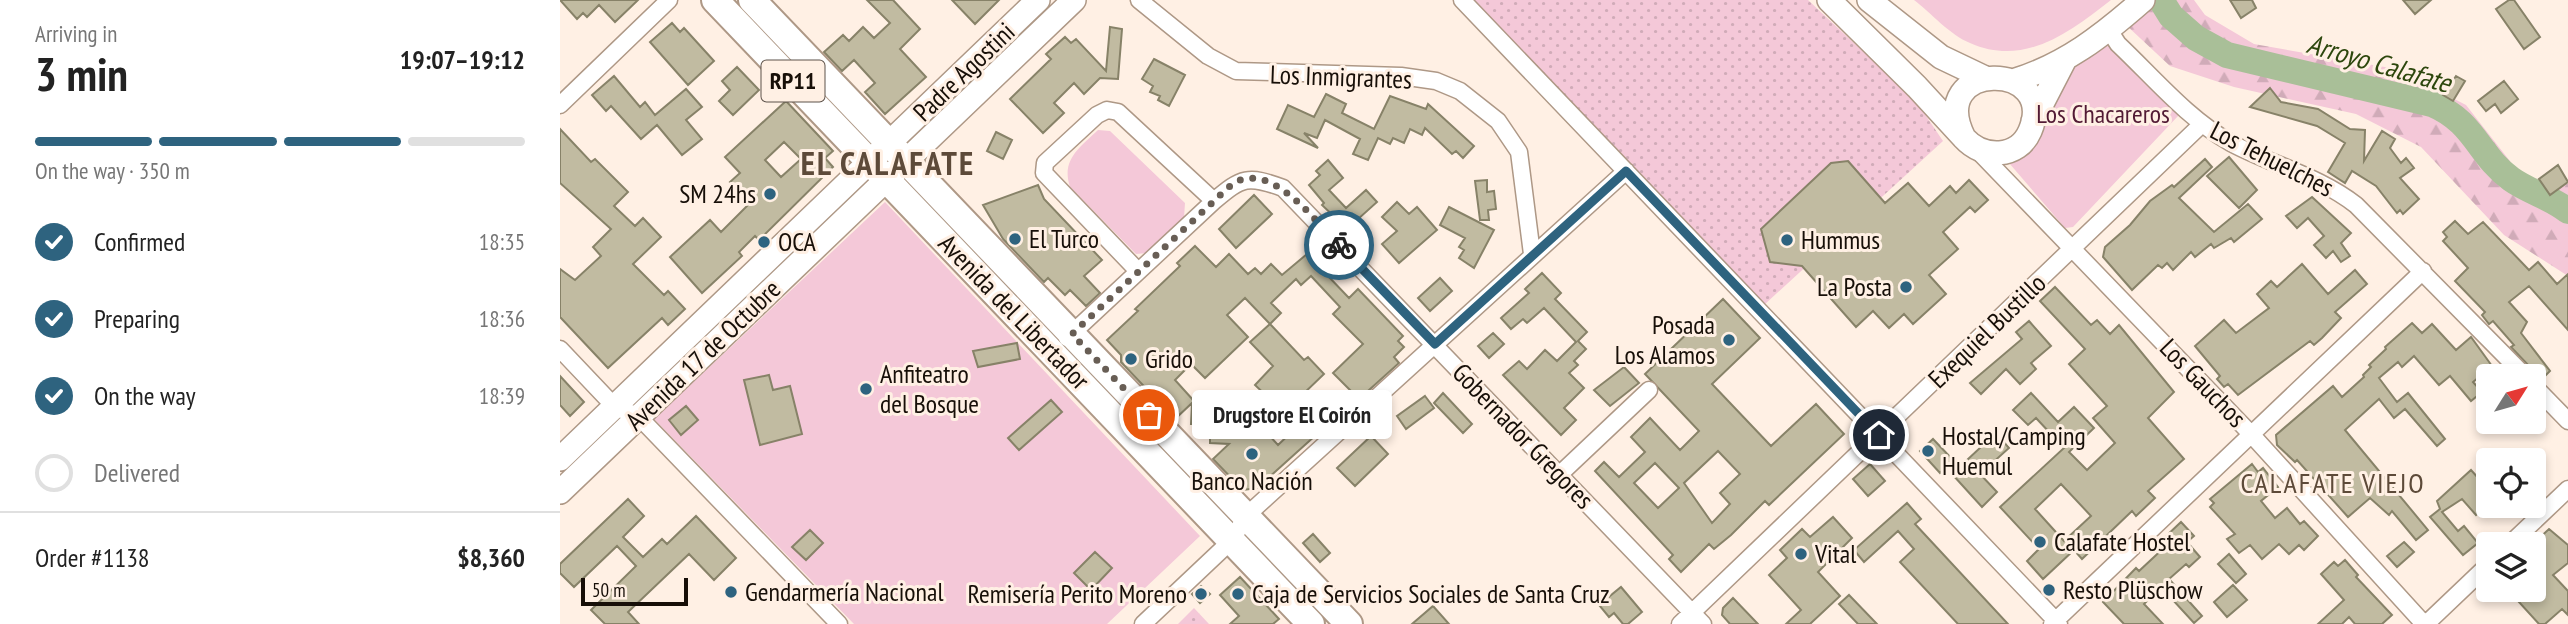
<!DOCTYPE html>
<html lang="en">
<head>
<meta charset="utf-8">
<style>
	body { margin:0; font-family:"PT Sans Narrow",sans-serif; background:#f6f6f6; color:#222; height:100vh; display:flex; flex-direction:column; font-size:26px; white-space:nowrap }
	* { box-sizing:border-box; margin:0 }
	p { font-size:23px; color:#767676 }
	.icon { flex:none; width:38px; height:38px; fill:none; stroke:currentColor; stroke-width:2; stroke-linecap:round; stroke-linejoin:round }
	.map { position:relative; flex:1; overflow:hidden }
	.side { display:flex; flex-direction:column; background:#fff; width:560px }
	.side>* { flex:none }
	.needle { width:46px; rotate:53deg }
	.tools { position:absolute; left:1916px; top:364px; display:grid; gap:14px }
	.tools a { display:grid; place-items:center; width:70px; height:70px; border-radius:7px; background:#fff; box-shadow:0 4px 10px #0003; font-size:35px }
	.scale { position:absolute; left:21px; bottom:18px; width:107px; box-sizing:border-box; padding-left:7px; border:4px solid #170f08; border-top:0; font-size:19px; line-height:24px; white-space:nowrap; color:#170f08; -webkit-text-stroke:5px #fff0e4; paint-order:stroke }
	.pin { position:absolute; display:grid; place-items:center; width:60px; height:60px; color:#fff; margin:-30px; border:4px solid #fff; border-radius:50%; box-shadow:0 2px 7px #0007 }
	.courier { position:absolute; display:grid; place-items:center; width:70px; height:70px; margin:-35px; border:5px solid #2e637f; border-radius:50%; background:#fff; color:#222; box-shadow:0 2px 9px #0007 }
	.bubble { position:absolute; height:49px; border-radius:7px; background:#fff; box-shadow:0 4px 10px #0003; font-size:23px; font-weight:800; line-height:49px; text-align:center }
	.overview em { font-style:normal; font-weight:800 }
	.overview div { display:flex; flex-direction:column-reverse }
	.overview { display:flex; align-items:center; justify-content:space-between; height:119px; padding:0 35px }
	h1 { font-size:46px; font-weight:800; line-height:52px }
	.bar { display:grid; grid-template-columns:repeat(4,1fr); gap:10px 7px; align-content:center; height:84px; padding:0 35px }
	.bar i { height:9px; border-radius:5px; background:#e0e0e0 }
	.bar .selected { background:#2e637f }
	.bar p { grid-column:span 4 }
	.line { display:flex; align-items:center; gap:18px; padding:0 35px; border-top:2px solid #e0e0e0 }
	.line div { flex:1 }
	ol { padding:0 35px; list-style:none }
	li { display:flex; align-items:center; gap:21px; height:77px }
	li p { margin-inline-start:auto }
	li .icon { padding:7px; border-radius:50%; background:#2e637f; color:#fff; stroke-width:4 }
	li:last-child { color:#767676 }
	li i { width:38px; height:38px; border:4px solid #e0e0e0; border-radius:50% }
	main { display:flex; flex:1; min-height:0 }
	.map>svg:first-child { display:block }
</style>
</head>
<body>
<main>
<section class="side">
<div class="overview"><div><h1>3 min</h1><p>Arriving in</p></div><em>19:07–19:12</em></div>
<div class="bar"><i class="selected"></i><i class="selected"></i><i class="selected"></i><i></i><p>On the way · 350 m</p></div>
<ol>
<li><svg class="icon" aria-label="check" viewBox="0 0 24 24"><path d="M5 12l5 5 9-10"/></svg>Confirmed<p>18:35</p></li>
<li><svg class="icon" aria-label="check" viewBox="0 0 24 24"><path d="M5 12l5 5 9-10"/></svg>Preparing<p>18:36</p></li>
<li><svg class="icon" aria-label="check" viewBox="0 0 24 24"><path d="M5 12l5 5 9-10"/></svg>On the way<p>18:39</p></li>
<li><i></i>Delivered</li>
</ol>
<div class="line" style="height:91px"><div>Order #1138</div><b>$8,360</b></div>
</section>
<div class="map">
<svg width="2008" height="624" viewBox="0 0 2008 624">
	<defs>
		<pattern id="grass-dots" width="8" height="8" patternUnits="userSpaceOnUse" patternTransform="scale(1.75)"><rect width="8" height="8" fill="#f4c8d8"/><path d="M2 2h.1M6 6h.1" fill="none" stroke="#d0abb8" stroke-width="1.8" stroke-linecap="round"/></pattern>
		<pattern id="forest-firs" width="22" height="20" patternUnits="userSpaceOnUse" patternTransform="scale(1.75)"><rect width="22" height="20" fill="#f4c8d8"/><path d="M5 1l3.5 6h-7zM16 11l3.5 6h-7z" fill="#d0abb8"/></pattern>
	</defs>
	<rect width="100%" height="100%" fill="#fff0e4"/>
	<path fill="url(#grass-dots)" d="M912,0H1248L1356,101L1383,141L1204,305Z
		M634,608L649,624H618Z"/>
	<path fill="url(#forest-firs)" d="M1594,0H1634L1645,15L1694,44L1836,69L1906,105L1964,179L2008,184V276L1944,235L1861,147L1796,114L1674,87L1610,66L1565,24Z"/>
	<path fill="#f4c8d8" d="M1354,0H1551C1509,33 1464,67 1410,43C1390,35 1371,13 1354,0Z
		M1548,38L1619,115L1513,227L1505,228L1443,156L1502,77Z
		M538,130L550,131L625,203L624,218L587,253L576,254L510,187C501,160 519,148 538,130Z
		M325,202L640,536L547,624H294L94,419Z"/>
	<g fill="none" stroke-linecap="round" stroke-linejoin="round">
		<path stroke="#a9bf98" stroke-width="26" d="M1601,0L1611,16L1636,38L1667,55L1872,104C1915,122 1918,155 1951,179C1969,192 1991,197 2008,211"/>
	</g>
	<path fill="#c1bba1" stroke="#878268" stroke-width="2" fill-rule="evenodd" d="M0,0H78L55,22L39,5L27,17L23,13L17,19Z
		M307,0H333L360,29L340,49L366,77L325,114L305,92L315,83L294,60L282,71L264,52L283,35L289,41L303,27L314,38L330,23Z
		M392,0H439L415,24Z
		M1670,0H1692L1696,8L1681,18Z
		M1843,0H1871L1855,14Z
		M1949,0H1954L1980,37L1964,49L1936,9Z
		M112,23L120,32L124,28L154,61L128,85L90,42Z
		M550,27L562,29L558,79L540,78L524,94L514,83L494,103L504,113L483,133L450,99L491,59L486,54L505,37L511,43L516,39L546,71Z
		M594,59L625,75L609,106L598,100L600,96L590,92L593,86L582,79Z
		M177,67L199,90L173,115L159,101L170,90L162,81Z
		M54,76L80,107L85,102L95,115L126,89L142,107L126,120L142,139L122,155L97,125L81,139L51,106L46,111L32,95Z
		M1896,76L1905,81L1893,101L1883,95Z
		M1944,81L1958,99L1941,113L1935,104L1926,111L1918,101Z
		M1710,88L1721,102L1758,109L1790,129L1805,130L1804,161L1822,131L1835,139L1830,148L1841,163L1846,158L1854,168L1840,178L1859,199L1843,214L1840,210L1837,213L1816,186L1792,171L1785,183L1768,172L1785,143L1757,126L1690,107Z
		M766,94L786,104L782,113L814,129L830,96L866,109L868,104L914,146L903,158L896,151L892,154L865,128L862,135L850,129L844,143L833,138L830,144L818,138L808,160L793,154L800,139L765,120L757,138L744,133L758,148L717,129L728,105L754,117Z
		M226,101L273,151L265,158L273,167L199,240L195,236L179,252L182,256L142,293L110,257L150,220L161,232L190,203L170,182L180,173L165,157ZM224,142L241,159L221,177L205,160Z
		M0,129L31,162L35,159L68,192L54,206L75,226L83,218L101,237L73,264L104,295L108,291L125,309L108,325L102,318L48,368L0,317V269L15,280L41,256L33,247L51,229L0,183Z
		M436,132L452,140L443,159L427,151Z
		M1669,157L1697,190L1679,208L1647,176Z
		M1645,159L1652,167L1619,198L1654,232L1688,204L1702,219L1674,242L1671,238L1654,248L1651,244L1635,257L1631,252L1613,270L1607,263L1602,268L1598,265L1572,290L1543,257L1545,247L1570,225L1590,201L1612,185L1614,187Z
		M768,160L783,178L769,190L786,208L806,190L817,202L787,229L762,205L764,203L749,185L760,175L756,171Z
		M1288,161L1325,203L1348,183L1369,206L1390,186L1396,193L1409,180L1428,200L1415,212L1410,207L1383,232L1398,249L1369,275L1386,294L1353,324L1344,314L1329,328L1313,311L1296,327L1242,266L1210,262L1201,229L1271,163Z
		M1998,165L2008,182L1990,195L1979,179Z
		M927,180V192L934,191L936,209L928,210L929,220H920L915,181Z
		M478,185L484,199L542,260L524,276L540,293L526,306L510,290L505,295L488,278L484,282L443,239L423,205Z
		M694,195L712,214L676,248L659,229Z
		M1752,197L1791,233L1781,243L1790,256L1781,262L1773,251L1766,258L1754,245L1764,236L1748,218L1737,228L1726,216Z
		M837,202L849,214L857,207L877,230L839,263L822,244L837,231L822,217Z
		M889,207L934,230L914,268L899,258L904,250L899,247L905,238L880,225Z
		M1895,221L1908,234L1923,222L1969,270L1978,262L1997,284L2008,274V330L1969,286L1949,302L1967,322L1961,333L1990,371L1982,379L1975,376L1972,369L1951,347L1954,345L1933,321L1929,324L1922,315L1925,312L1895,281L1908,268L1883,241L1887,237L1883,232Z
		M635,246L656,267L669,254L688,274L695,268L701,274L711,264L722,275L747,254L789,298L798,289L843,336L838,341L844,347L834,357L839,363L799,399L773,373L803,344L773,314L780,307L751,276L741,285L736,279L711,303L721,313L710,324L685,298L667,315L688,337L645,378L631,364L615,380L634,401L643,393L680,433L695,420L718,445L738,426L695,385L713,366L690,342L710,324L744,360L748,357L764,374L739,398L766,426L697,488L683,490L653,459L669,444L650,443V438H643L644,430H637V424H631L632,403L615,419L561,362V355L547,340L578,311L575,309L620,266L617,263Z
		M1742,264L1768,294L1795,270L1807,284L1775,312L1781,318L1762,338L1754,345L1750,341L1678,395L1668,384L1664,387L1657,379L1660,376L1635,346L1664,320L1676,333L1709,308L1697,294L1711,281L1717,287Z
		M982,273L1001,293L995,299L1027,332L1018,341L1026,349L1014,361L1018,365L1009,373L1024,388L1004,408L1016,420L1001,435L943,375L959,361L967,369L985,350L997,361L1016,342L984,308L967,323L963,319L951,329L941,318L969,293L965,289Z
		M880,278L892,291L870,311L858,298Z
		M1495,287L1531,325L1537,320L1550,334L1559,325L1614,392L1588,418L1624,459L1588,491L1595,498L1576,516L1572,511L1522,559L1514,550L1483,579L1467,561L1479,549L1440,507L1504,448L1476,418L1468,425L1453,410L1471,393L1498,422L1514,407L1534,428L1509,452L1527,470L1555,443L1533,418L1547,406L1509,364L1525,349L1480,301ZM1501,484L1531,516L1504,541L1475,509Z
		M1163,299L1200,338L1152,384L1211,446L1256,404L1284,434L1209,505L1205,501L1171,535L1154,549L1149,544L1121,572L1109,559L1113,555L1035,471L1044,462L1059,477L1085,452L1071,437L1090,418L1120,450L1139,431L1085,374ZM1158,451L1180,474L1160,493L1170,504L1152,523L1124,483ZM1095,463L1119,488L1098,508L1074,483Z
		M1469,321L1491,346L1471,363L1476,369L1460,384L1446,369L1421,394L1410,383L1462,339L1456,332Z
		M1852,323L1862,333L1872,324L1896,350L1911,337L1932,366L1913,382L1922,392L1911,401L1890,376L1879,385L1854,356L1842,367L1838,362L1819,378L1837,402L1848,393L1885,439L1877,446L1845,409L1834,418L1819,399L1785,430L1868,530L1856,540L1832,511L1829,515L1810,498L1788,517L1737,460L1735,462L1717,445L1716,435L1773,386L1782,397L1804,377L1803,375L1811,367L1809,365L1826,349L1825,347Z
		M933,333L944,344L929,358L918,346Z
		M457,343L460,359L418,367L413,351Z
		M1064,367L1079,383L1050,406L1034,390Z
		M209,375L213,390L230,386L242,434L200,445L184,380Z
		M0,376L24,402L10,416L0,405Z
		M883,393L912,424L903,433L874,403Z
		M865,396L874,408L846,429L837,416Z
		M491,400L502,412L459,450L448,438Z
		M126,406L138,420L121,435L109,420Z
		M1436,433L1449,448L1420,474L1437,492L1422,507L1392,474Z
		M811,436L828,454L795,486L777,468Z
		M1373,439L1393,460L1380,473L1360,451Z
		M1310,464L1325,481L1308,496L1293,479Z
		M1692,464L1698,472L1703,468L1718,487L1701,501L1715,518L1727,508L1740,524L1744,521L1758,536L1744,550L1739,545L1729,554L1719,544L1702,559L1690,545L1679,553L1667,539L1675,534L1650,507L1654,503L1650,499Z
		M1911,470L1928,489V504L1916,515L1902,499L1882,512L1898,531L1904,526L1918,543L1903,555L1870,517L1880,509L1877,501Z
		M68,499L84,516L63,537L83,557L102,539L107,544L136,516L176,558L154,580L129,554L68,612L79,624H45L31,610L76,566L57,546L14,587L0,573V564Z
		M1347,503L1361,519L1355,524L1448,624H1398L1340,562L1354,549L1338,531L1304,562L1294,550Z
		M1273,517L1292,538L1258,572L1280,596L1250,624H1226L1241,610L1209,575L1227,558L1220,550L1242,529L1250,537Z
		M1621,522L1634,536L1627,542L1640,557L1629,567L1626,564L1609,579L1642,616L1634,623L1601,587L1584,604L1603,624H1564L1543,602L1576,568L1579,571L1608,544L1603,539Z
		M1989,529L2008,545V563L1993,575L2008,591V615L2002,609L1985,624H1979L1948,590H1974V543Z
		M250,530L263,543L246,560L232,547Z
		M753,534L770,553L760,562L743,543Z
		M1844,542L1854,552L1837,567L1827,556Z
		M535,552L552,568L531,590L514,573Z
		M1669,554L1686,574L1676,583L1658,564Z
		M1785,560L1798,575L1796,577L1832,615L1822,624H1795L1789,617L1782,624H1758L1784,600L1761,574L1774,562L1778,566Z
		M680,577L719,619L713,624H670L679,616L660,595Z
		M1673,585L1687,600L1667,617L1654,602Z
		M641,586L650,594L640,603L632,594Z
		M1061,587L1082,612L1068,624H1063L1054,613L1049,617L1039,605Z
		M1289,595L1317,624H1298L1279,604Z
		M1173,598L1198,624H1170L1162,615L1163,608Z
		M873,606L889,624H852Z"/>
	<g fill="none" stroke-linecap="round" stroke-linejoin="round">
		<defs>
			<path id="street" d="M579,0L648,56L676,71L841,76L876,81L900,91L938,121L959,152L972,254
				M902,0L1499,624
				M1549,30L1558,44C1594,78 1628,119 1671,143C1712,165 1759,176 1796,205L1965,376
				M0,105L109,0
				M1417,150L1691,434L1864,624
				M577,270L484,173L485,163L537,115L547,110L558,112L654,201C682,177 688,175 723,188L1143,624
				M507,338L654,201
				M0,349L55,407L78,416L279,624
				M1974,386L2008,421
				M1000,474L1089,390
				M1950,544L2008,489
				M583,624L672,540L686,516L1066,171
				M1120,624L1642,124
				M1492,624L1863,271
				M1866,624L1928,565"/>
			<path id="secondary" d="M1269,0L1357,87L1404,138C1423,159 1458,159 1470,131C1500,60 1364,59 1404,138
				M1309,0L1381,57L1425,78
				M1453,81C1505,65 1542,36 1583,0
				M1473,121L1504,61
				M0,459L478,0
				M0,492L514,0"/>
			<path id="primary" d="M155,0L751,624
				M192,0L789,624"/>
		</defs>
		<use href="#street" stroke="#ae9886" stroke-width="19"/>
		<use href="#secondary" stroke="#ae9886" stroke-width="26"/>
		<use href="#primary" stroke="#ae9886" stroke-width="30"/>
		<use href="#street" stroke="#fff" stroke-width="16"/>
		<use href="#secondary" stroke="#fff" stroke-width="23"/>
		<use href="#primary" stroke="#fff" stroke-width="26"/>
	</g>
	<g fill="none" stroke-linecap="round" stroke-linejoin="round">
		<path stroke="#685e55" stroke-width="7" stroke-dasharray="0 12.6" d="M589,415L512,334L654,201C662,194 672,181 684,179C719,171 757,223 779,245"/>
		<path stroke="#2e637f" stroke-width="9" d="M779,245L875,344L1066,171L1319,435"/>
	</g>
	<g fill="#2e637f" stroke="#fff0e4" stroke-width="2.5">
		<circle cx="210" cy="194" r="7"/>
		<circle cx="455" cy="239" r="7"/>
		<circle cx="1227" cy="240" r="7"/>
		<circle cx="204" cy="242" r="7"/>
		<circle cx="1346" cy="287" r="7"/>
		<circle cx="1169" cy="340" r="7"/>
		<circle cx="571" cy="359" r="7"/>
		<circle cx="306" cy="389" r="7"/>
		<circle cx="1368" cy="451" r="7"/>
		<circle cx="692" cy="454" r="7"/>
		<circle cx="1480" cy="542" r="7"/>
		<circle cx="1241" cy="554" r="7"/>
		<circle cx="1489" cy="590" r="7"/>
		<circle cx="171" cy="592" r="7"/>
		<circle cx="641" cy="594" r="7"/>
		<circle cx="678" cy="594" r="7"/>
	</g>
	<g text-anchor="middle" stroke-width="6" stroke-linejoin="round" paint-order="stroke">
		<rect fill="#fff0e4" stroke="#5d524a" stroke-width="2" x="201.5" y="60.5" width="63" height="41" rx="5"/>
		<g font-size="24" font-weight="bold" fill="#170f08">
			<text x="233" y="89">RP11</text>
		</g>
		<g font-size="26" fill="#170f08" stroke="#fff0e4">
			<text transform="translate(404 72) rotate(-44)" y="9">Padre Agostini</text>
			<text transform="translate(781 77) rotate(2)" y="9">Los Inmigrantes</text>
			<text transform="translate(1712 159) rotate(27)" y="9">Los Tehuelches</text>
			<text transform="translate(454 312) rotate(46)" y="9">Avenida del Libertador</text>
			<text transform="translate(1427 331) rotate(-44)" y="9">Exequiel Bustillo</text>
			<text transform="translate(143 355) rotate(-44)" y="9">Avenida 17 de Octubre</text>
			<text transform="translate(1643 383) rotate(46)" y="9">Los Gauchos</text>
			<text transform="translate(963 436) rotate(46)" y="9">Gobernador Gregores</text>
		</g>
		<g font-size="26" fill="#521a34" stroke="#fff0e4">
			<text x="1543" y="123">Los Chacareros</text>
		</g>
		<g font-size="26" fill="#170f08" stroke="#fff0e4" text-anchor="start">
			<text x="196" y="203" text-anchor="end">SM 24hs</text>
			<text x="469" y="248">El Turco</text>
			<text x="1241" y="249">Hummus</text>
			<text x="218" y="251">OCA</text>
			<text x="1332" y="296" text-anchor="end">La Posta</text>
			<text x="1155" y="334" text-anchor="end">Posada<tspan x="1155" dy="30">Los Alamos</tspan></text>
			<text x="585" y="368">Grido</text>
			<text x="320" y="383">Anfiteatro<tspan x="320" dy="30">del Bosque</tspan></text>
			<text x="1382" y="445">Hostal/Camping<tspan x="1382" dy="30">Huemul</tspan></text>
			<text x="692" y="490" text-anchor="middle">Banco Nación</text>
			<text x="1494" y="551">Calafate Hostel</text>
			<text x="1255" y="563">Vital</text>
			<text x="1503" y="599">Resto Plüschow</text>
			<text x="185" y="601">Gendarmería Nacional</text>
			<text x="627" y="603" text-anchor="end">Remisería Perito Moreno</text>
			<text x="692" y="603">Caja de Servicios Sociales de Santa Cruz</text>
		</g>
		<g font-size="28" font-style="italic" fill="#2d470d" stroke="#fff0e4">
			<text transform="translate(1819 63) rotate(16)" y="10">Arroyo Calafate</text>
		</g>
		<g font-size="28" letter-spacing="2" fill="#5d4a39" stroke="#fff0e4">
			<text x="1773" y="493">CALAFATE VIEJO</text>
		</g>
		<g font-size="33" font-weight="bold" letter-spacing="2" fill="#5d4a39" stroke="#fff0e4">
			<text x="328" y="175">EL CALAFATE</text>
		</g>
	</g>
</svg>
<div class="tools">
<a><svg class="needle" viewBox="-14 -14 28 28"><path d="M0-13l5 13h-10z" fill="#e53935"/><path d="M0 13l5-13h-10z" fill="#767676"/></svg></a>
<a><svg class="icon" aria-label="locate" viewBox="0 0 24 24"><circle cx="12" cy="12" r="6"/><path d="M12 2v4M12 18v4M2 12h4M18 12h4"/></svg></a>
<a><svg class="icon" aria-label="layers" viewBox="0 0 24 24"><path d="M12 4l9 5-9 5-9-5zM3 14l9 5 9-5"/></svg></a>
</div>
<div class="scale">50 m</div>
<div class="pin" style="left:589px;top:415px;background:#ea580c"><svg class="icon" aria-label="bag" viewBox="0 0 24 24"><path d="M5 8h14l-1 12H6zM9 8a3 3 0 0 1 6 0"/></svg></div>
<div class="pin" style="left:1319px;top:435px;background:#1f2937"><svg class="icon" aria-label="home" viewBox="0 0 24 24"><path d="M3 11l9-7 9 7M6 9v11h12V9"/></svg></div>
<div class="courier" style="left:779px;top:245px"><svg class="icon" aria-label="bike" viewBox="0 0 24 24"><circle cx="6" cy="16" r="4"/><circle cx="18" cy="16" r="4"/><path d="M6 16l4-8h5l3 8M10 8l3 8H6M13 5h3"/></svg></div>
<div class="bubble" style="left:632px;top:390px;width:200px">Drugstore El Coirón</div>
</div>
</main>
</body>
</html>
